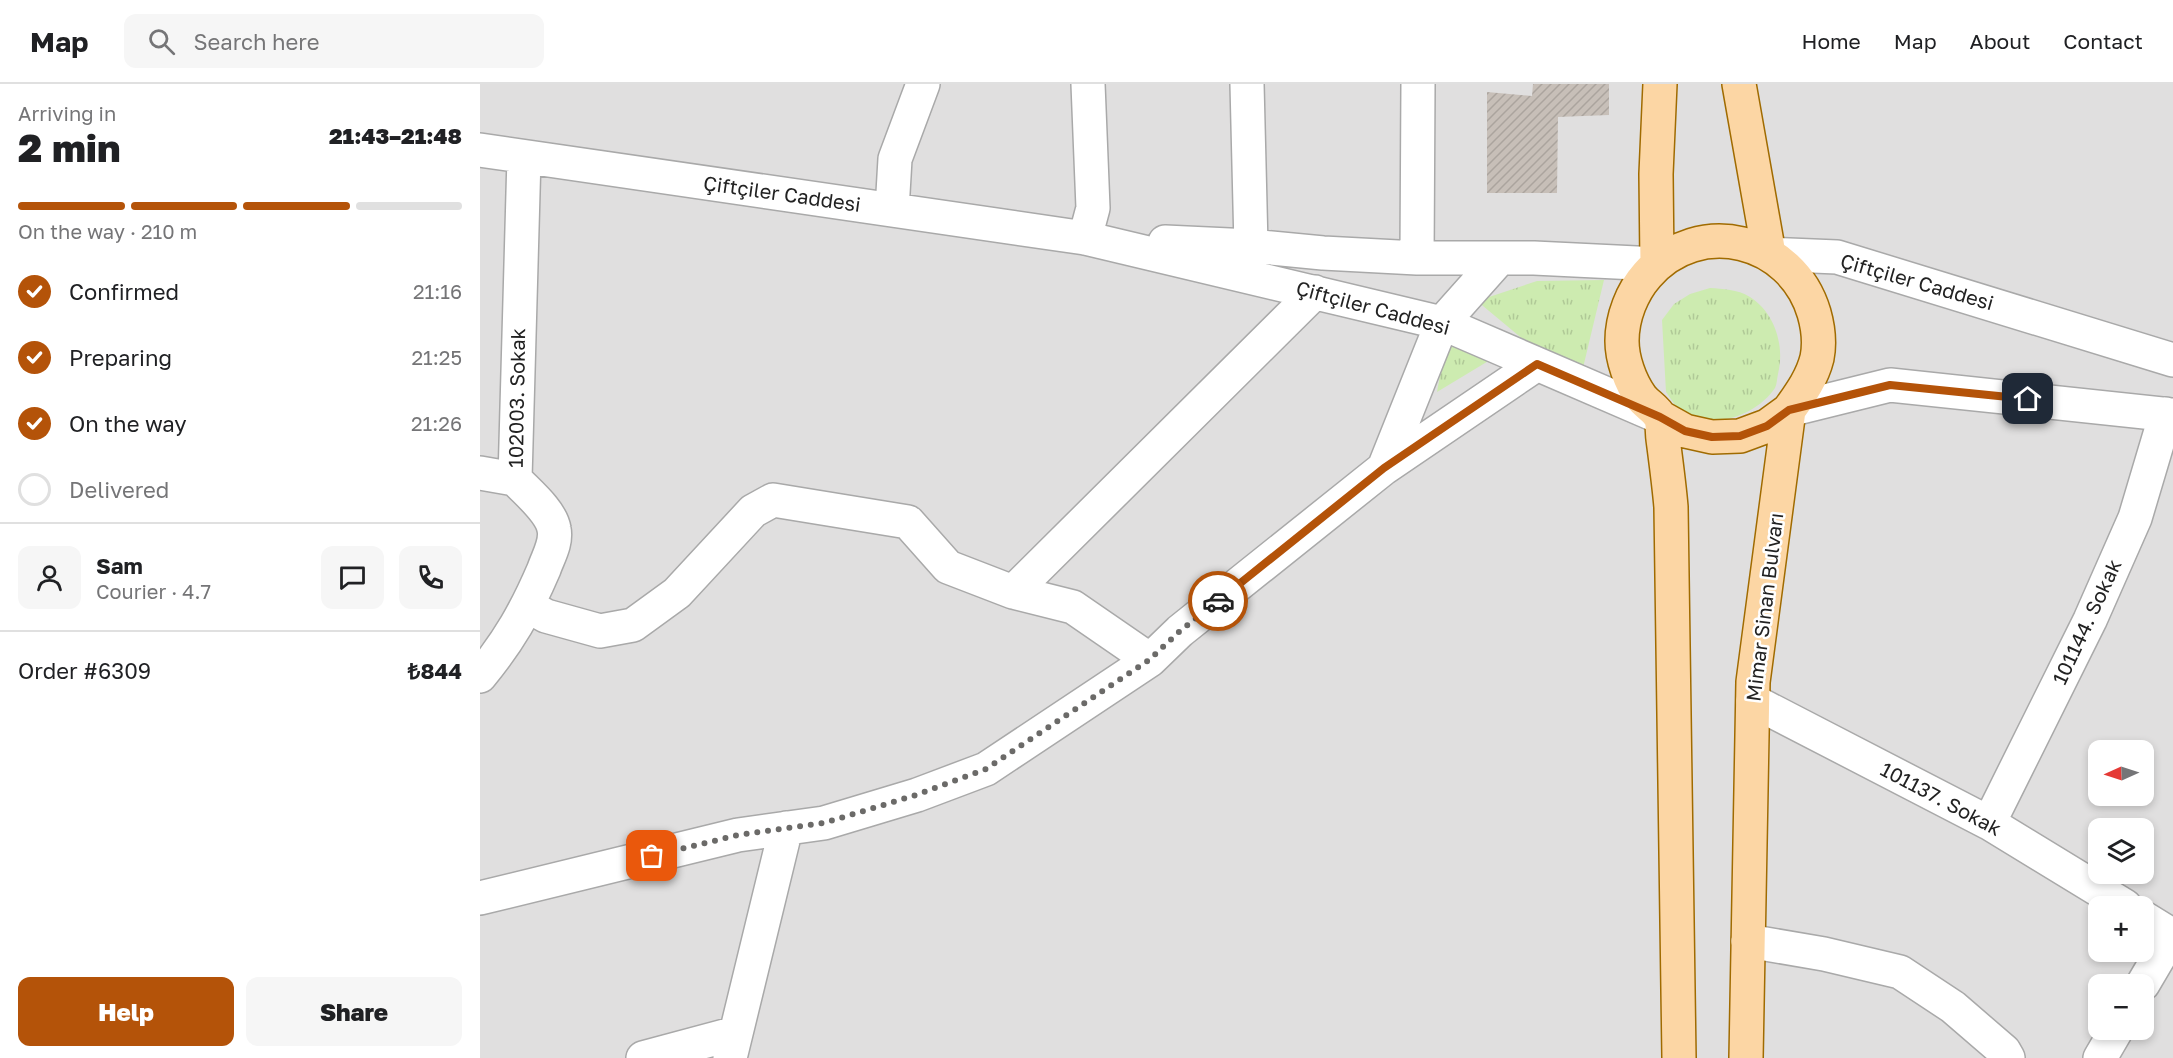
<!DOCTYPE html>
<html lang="en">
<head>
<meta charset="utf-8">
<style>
	body { margin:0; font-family:"Golos Text",sans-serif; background:#f6f6f6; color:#202124; height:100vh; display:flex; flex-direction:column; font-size:22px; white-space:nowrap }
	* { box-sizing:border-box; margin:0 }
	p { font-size:20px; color:#757577 }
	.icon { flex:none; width:33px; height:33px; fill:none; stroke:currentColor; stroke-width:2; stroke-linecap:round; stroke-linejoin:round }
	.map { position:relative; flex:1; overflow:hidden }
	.sheet { display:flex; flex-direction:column; background:#fff; width:480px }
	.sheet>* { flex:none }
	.needle { width:39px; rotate:267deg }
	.buttons { position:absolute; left:1608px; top:656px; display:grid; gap:12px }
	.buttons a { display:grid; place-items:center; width:66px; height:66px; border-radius:12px; background:#fff; box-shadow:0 3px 9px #0003; font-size:30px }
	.pin { position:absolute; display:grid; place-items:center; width:51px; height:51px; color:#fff; margin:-26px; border-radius:12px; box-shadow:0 3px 9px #0006 }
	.courier { position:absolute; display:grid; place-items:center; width:60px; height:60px; margin:-30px; border:4px solid #b45309; border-radius:50%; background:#fff; color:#222; box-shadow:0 2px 8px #0007 }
	.head em { font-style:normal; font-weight:800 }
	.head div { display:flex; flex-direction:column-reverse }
	.head { display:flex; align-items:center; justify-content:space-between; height:102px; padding:0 18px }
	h1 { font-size:39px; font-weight:800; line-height:45px }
	.bar { display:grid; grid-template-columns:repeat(4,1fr); gap:9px 6px; align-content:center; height:72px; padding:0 18px }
	.bar i { height:8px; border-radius:4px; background:#e0e0e0 }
	.bar .on { background:#b45309 }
	.bar p { grid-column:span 4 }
	.line { display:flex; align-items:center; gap:15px; padding:0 18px; border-top:2px solid #e0e0e0 }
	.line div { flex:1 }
	.round { display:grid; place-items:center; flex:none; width:63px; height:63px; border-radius:12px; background:#f6f6f6 }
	ol { padding:0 18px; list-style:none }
	li { display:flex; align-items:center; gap:18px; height:66px }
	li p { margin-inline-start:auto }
	li .icon { padding:6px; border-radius:50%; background:#b45309; color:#fff; stroke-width:4 }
	li:last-child { color:#757577 }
	li i { width:33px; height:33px; border:3px solid #e0e0e0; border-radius:50% }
	.action { display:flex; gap:12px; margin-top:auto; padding:12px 18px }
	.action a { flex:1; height:69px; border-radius:12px; background:#b45309; color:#fff; font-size:24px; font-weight:800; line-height:69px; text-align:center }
	.action a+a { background:#f6f6f6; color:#202124 }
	header { display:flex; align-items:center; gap:36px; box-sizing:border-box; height:84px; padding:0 30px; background:#fff; border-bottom:2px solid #e0e0e0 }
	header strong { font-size:28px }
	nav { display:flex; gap:33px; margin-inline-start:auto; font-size:21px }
	.search { width:420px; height:54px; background:#f6f6f6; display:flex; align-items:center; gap:15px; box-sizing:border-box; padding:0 21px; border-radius:12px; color:#757577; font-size:22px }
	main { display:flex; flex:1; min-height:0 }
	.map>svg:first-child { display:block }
</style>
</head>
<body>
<header>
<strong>Map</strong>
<div class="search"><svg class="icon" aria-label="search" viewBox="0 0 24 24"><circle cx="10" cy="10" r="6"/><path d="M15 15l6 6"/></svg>Search here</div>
<nav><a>Home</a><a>Map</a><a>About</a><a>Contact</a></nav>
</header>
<main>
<section class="sheet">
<div class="head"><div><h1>2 min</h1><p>Arriving in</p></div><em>21:43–21:48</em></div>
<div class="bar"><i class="on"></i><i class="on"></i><i class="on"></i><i></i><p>On the way · 210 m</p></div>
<ol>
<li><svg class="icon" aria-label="check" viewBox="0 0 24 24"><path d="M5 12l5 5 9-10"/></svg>Confirmed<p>21:16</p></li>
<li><svg class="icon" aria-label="check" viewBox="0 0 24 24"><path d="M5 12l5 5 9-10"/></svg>Preparing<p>21:25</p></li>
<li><svg class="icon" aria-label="check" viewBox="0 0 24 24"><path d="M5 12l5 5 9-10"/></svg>On the way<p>21:26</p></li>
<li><i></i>Delivered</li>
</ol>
<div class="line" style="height:108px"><a class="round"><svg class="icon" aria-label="person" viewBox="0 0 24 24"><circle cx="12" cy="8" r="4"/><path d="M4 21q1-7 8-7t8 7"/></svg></a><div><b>Sam</b><p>Courier · 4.7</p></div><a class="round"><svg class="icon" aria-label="chat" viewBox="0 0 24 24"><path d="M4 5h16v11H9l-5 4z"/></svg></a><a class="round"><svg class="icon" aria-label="phone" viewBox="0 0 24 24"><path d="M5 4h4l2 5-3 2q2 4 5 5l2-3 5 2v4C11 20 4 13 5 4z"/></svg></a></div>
<div class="line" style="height:78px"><div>Order #6309</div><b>₺844</b></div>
<div class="action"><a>Help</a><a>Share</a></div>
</section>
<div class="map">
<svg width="1693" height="974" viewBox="0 0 1693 974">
	<defs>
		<pattern id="grass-tufts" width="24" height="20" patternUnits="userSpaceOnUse" patternTransform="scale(1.5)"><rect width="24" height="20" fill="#cdebb0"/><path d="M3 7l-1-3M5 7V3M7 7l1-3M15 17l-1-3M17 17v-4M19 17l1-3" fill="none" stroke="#b0c997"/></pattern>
		<pattern id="building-hatch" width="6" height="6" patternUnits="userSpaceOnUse" patternTransform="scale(1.5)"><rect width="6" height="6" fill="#c7bfb8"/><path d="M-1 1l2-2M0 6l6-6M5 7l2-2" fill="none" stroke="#aba49e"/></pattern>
	</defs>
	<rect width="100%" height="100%" fill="#f2efe9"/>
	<path fill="#e0dfdf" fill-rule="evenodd" d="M0,0H1693V974H0ZM1618,666H1664V711H1618ZM1618,744H1664V789H1618ZM1618,822H1664V867H1618ZM1618,900H1664V945H1618Z"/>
	<path fill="url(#grass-tufts)" d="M1124,196L1102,288L1050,261L997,217L1057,197Z
		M1230,204C1243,205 1257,205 1270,213C1295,229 1305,262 1298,290C1297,294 1297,300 1295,304C1283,322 1258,336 1236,336C1225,336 1211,330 1200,328L1186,308L1182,236L1194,220L1210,210Z
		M967,252L1015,273L957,308Z"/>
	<path fill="url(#building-hatch)" d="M1053,0H1129V31L1078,33L1077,109H1007V8L1052,12Z"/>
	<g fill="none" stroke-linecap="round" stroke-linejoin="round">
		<defs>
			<path id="minor" d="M767,0L771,162
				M0,66L605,154L962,239L1180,333
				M412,126L415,75L443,0
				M605,154L613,124L608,0
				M685,158L771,162L843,169L937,174H1054L1177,180
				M1289,170L1357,173L1693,276
				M937,174L938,0
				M1309,326L1410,301L1693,331
				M904,384L962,239L1019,175
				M0,389L35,395
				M533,508L835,208
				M48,522L66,532L120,547L153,541L197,509L273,427L293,416L428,438L468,483L533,508L593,523L670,576
				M0,592C29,557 46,527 64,485C68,473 77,459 74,445C71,427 47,408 35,395L44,73
				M1273,617L1509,739L1645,822
				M1509,739L1610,536L1655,434L1686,330
				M0,814L258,751L344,739L437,711L506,685L670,576L700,547L904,384L1057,280
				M1664,834L1693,852
				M1268,857L1344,870L1420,888L1473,923L1524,967L1528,974
				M1663,900L1693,849
				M163,974L256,949
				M250,974L306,744
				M1620,974L1637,945"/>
			<path id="major" d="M1259,0L1289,170
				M1177,180L1176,90L1180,0
				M1180,333L1205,347L1232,353L1260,352L1287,342L1309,326
				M1199,974L1191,423C1189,400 1186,378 1183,355C1182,349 1183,338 1180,333C1176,325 1166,320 1161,313C1150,298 1142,275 1142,257C1142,233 1152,208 1167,191C1219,131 1312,155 1334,229C1338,243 1340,259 1337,274C1332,294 1321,309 1309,326L1273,598L1266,974"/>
		</defs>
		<use href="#minor" stroke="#a9a9a9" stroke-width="36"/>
		<use href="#major" stroke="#a06b00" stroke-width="36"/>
		<use href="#minor" stroke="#fff" stroke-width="33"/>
		<use href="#major" stroke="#fcd6a4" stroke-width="33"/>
	</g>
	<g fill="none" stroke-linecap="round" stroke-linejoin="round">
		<path stroke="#6b6a68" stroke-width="6" stroke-dasharray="0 10.8" d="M172,772L258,751L344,739L436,711L506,685L669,576L700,547L738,517"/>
		<path stroke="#b45309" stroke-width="8" d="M738,517L904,384L1057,280L1180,333L1205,347L1232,353L1260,352L1287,342L1309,326L1410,301L1548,315"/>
	</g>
	<g text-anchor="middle" stroke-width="5" stroke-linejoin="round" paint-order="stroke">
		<g font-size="20" fill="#222" stroke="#fff">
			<text transform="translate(302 110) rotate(8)" y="7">Çiftçiler Caddesi</text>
			<text transform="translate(1437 198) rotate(16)" y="7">Çiftçiler Caddesi</text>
			<text transform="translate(893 224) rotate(15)" y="7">Çiftçiler Caddesi</text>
			<text transform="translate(37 314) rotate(-89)" y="7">102003. Sokak</text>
			<text transform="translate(1285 523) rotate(-83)" y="7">Mimar Sinan Bulvarı</text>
			<text transform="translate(1607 538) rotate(-65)" y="7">101144. Sokak</text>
			<text transform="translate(1461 715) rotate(28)" y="7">101137. Sokak</text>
		</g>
	</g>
</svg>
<div class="buttons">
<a><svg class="needle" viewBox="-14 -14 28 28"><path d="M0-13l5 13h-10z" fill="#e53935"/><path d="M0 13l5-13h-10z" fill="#757577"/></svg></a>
<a><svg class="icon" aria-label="layers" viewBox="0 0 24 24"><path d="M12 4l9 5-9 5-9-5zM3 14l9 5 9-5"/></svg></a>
<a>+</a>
<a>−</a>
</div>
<div class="pin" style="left:172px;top:772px;background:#ea580c"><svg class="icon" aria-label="bag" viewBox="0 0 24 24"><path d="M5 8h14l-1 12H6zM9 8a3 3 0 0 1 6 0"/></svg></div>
<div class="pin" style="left:1548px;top:315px;background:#1f2937"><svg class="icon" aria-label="home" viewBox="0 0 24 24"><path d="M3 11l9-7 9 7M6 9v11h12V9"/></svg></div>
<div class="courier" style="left:738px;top:517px"><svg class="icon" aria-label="car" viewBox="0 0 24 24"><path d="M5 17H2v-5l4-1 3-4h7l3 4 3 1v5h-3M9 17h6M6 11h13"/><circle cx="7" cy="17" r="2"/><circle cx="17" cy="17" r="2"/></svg></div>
</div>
</main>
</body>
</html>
